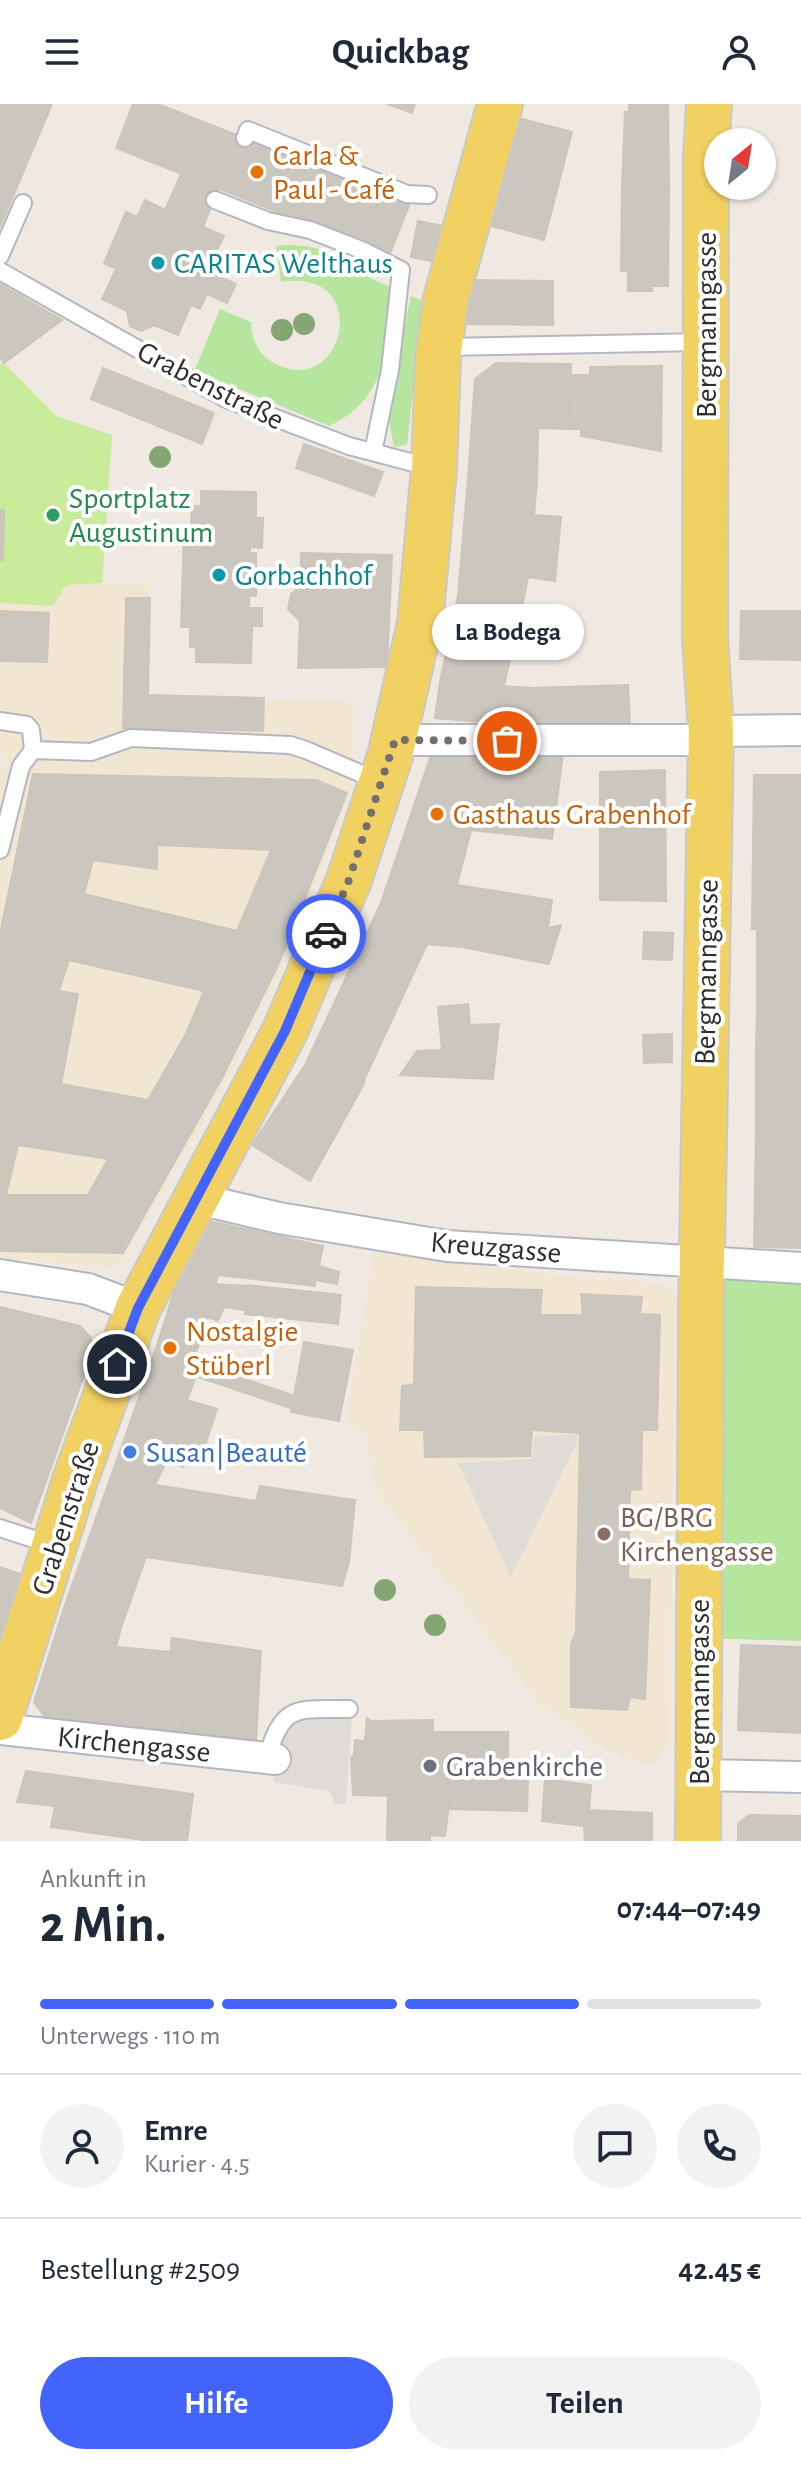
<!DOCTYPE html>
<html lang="de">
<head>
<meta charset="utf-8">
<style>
	body { margin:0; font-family:"Alegreya Sans",sans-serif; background:#f2f2f3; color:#1f2937; height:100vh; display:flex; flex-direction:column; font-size:30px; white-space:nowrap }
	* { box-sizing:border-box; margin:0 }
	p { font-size:26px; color:#747a83 }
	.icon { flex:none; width:44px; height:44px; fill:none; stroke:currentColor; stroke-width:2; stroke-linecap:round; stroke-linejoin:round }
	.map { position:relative; height:1737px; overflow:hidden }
	.details { display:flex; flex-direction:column; background:#fff; flex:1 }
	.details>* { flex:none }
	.needle { width:52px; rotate:30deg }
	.tools { position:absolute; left:704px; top:24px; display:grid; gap:16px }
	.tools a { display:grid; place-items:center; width:72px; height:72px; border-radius:50%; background:#fff; box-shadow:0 2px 6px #0004; font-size:40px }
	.pin { position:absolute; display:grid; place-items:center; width:68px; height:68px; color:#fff; margin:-34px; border:4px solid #fff; border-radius:50%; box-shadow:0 2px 8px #0007 }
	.courier { position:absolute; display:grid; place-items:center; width:80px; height:80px; margin:-40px; border:6px solid #4264fb; border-radius:50%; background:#fff; color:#222; box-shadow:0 2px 10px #0007 }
	.bubble { position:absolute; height:56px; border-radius:28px; background:#fff; box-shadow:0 2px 6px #0004; font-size:26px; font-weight:600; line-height:56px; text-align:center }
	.headline em { font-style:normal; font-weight:600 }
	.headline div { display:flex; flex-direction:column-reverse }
	.headline { display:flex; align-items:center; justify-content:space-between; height:136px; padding:0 40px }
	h1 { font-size:52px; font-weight:600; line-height:60px }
	.bar { display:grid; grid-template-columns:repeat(4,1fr); gap:12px 8px; align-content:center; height:96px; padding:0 40px }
	.bar i { height:10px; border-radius:6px; background:#e0e1e3 }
	.bar .active { background:#4264fb }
	.bar p { grid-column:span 4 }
	.line { display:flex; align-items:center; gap:20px; padding:0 40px; border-top:2px solid #e0e1e3 }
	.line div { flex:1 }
	.round { display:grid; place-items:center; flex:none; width:84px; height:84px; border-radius:42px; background:#f2f2f3 }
	.primary-button { display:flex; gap:16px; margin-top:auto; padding:16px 40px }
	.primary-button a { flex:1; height:92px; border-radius:48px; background:#4264fb; color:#fff; font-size:32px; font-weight:600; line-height:92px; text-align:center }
	.primary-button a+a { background:#f2f2f3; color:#1f2937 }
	header { display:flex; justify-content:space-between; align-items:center; height:104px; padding:0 40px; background:#fff; font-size:36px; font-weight:600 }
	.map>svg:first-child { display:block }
</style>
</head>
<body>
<header><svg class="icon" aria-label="menu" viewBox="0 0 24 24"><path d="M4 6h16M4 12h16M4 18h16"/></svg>Quickbag<svg class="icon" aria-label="person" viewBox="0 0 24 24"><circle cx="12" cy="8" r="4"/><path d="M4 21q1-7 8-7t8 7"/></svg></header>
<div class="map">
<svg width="801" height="1737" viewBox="0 0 801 1737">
	<rect width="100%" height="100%" fill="#efe9e1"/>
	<path fill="#f0e6d1" d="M151,479L148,591L354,598L352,687L281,865L229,972L122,1158L108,1163L0,1154V675L3,649L0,648V499L53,502L66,480Z
		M374,1148L595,1176L644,1177L666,1182L676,1190L669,1640L652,1661L620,1652L597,1640L539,1599L375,1385L366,1330L346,1319Z"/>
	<path fill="#b6e59e" d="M291,141C328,143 331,151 360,169C371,175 384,180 395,185C388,241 388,295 329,322L210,273L195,265L220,205L251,218C251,235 259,251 274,259C343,298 376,163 281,178L276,142Z
		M411,192L423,197L407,341L394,343L387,304Z
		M702,1159L801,1164V1537L699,1534Z"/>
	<path fill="#c9ec9a" d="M4,259L56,312L112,331L102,479L66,481L53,502L0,499V261Z"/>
	<path fill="#dfdcd8" d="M577,1330V1339L511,1473L458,1359L532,1355L534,1333Z
		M352,1613L346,1700H334L330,1687L274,1678L275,1655L283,1623L300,1615Z"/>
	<path fill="#cbc7bf" stroke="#cbc5ba" stroke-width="2" fill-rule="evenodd" d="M0,0H52L0,123Z
		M133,0H158L410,99L389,152L116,44Z
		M387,0H415L412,9Z
		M629,0H668L669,83H622L625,8H629Z
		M511,12L572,28L544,136L483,120Z
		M181,70L219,85L210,106L173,88Z
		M622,83H669L668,182H652V187H628V167H621Z
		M173,88L210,106L203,123L224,132L210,160L218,164L215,171L236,180L227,199L207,190L200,205L191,201L178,231L154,221L141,227L130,222L127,207L102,195L116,165L104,159L126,108L137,113L145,96L165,106Z
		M418,117L443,122L436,158L411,153Z
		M473,176L553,177V221L460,220Z
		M0,180L62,216L4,259L0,254Z
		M496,259L571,260L569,325L538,324L537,377L468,374L475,275Z
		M662,262L661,347L581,332V325H569L572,271H590V263Z
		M103,264L214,309L202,340L91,295Z
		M304,340L383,368L374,392L296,364Z
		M468,374L537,377L534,411L561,413L555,477L528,473L525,489L458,492Z
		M201,387L256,388V414H263L262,444L250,443V449H256V492H249V504H262V522H252L251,559L196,558V543H190V523H181L184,425H191L192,402H201Z
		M0,406H4L3,456H0Z
		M301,449L392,451L387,563L298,564L300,517L288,505L291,490L301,481Z
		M525,489L504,582L440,578L458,492Z
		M126,494H150L148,591L264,594L263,627L123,624Z
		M0,507L49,509L47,558L0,557Z
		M741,507H801V556L740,555Z
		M440,578L533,584L530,622L435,614Z
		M628,581L630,619L530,622L533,584Z
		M563,649L552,735L471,726L457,781L552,796L548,824L517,821L381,799L431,651Z
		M665,666L666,797L600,796V668Z
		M33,670L316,676L347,689L278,861L222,974L123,1149L0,1147V830ZM157,741L271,746L237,827L84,790L93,756L157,765ZM69,856L204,887L186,930L148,996L61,980L78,890L59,887ZM18,1041L108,1055L88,1091H6Z
		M754,671H801V825H752Z
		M381,799L469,813L462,843L427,840L365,974L305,961Z
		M469,813L517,821L548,824L561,821L549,860L462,843Z
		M757,825H801V907H757Z
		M644,828L673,829L672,856L643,855Z
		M468,900L470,921L499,920L493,975L400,971L417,947L442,946L438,903Z
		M757,907H801V946L756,945Z
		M672,930V958L644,959L643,931Z
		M756,945L801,946V1027H756Z
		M305,961L365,974L363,982L310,1077L252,1041Z
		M756,1027H801V1144L754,1143Z
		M209,1117L323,1142L319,1162L339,1168L337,1180L315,1176V1182L218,1171L216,1179L177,1178Z
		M177,1178L248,1182L245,1206L224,1203L218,1217L208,1213L189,1270L152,1257Z
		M248,1181L341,1191L338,1220L245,1210Z
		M416,1183L542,1186L540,1211H583L581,1190L642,1193L640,1210L660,1211L657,1326H642L641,1385L630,1386L628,1475L650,1476L645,1595L630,1593L627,1606L571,1603V1540L576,1528L580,1329L532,1326L530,1352L425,1353L424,1326H400L402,1282L414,1280Z
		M0,1203L80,1222L91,1234V1251L31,1419L0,1404Z
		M304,1238L353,1246L339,1317L291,1308Z
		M152,1257L196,1272L187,1296L217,1305L201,1354L198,1353L197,1357L188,1353L183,1363L167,1356L155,1381L131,1377L127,1387L108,1381Z
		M192,1257L292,1291L290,1304L189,1270Z
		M131,1377L256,1397L260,1382L355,1396L349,1458L342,1482L146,1453L122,1521L65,1501L108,1381L127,1387Z
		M0,1463L23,1471L0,1535Z
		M65,1501L122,1521L116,1543L170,1548L168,1568L186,1570L181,1628L44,1612L34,1598Z
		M172,1534L261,1547L259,1581L168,1568Z
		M741,1541L801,1543V1629L738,1626Z
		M186,1570L259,1581L256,1636L181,1628Z
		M367,1614L371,1617L433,1616V1628H508V1670L528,1671L527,1707L450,1705V1693L353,1691L351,1654L354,1650L355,1636L365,1637Z
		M26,1667L193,1690L187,1737H150L51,1723L55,1702L17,1698Z
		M545,1675L591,1681L589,1706L652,1709V1737L585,1736L584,1722L542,1717Z
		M388,1691L450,1693L445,1732L430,1731V1737H387Z
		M749,1711L801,1712V1737H738V1720Z"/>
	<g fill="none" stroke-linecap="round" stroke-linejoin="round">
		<defs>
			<path id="lane" d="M245,34L248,26L407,90L428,91
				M215,96L268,117L310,126L364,147L401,166L390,266L373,348
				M0,152L23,99
				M0,167L226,295L349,342L433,364
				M443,243L704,238
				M0,617L27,621L31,626L33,646
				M0,746L21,662L33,646L91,648L131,634L290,641L306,646L378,677
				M0,1424L52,1441
				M267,1654C283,1598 297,1606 349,1605"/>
			<path id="street" d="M711,627L801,626
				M395,636H710
				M194,1094L279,1114L447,1142L801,1164
				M0,1171L88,1185L138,1204
				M0,1625L275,1655
				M699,1671L801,1673"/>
			<path id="primary" d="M0,1614L76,1373L138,1204L285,927L349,776L390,652L420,519L434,365L438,255L446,195L500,0
				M698,1737L701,1206L711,627L705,533L706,53L709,0"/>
		</defs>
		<use href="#lane" stroke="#b4b7c1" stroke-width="20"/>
		<use href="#street" stroke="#b4b7c1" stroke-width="34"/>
		<use href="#primary" stroke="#c9c9c9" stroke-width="48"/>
		<use href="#lane" stroke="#fff" stroke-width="16"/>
		<use href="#street" stroke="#fff" stroke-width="30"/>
		<use href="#primary" stroke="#f2d163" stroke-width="44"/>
	</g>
	<g fill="#84a574">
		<circle cx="304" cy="220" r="11"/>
		<circle cx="282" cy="226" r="11"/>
		<circle cx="160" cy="353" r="11"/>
		<circle cx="385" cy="1486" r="11"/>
		<circle cx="435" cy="1521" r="11"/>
	</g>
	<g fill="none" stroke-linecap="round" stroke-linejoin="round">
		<path stroke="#726f6d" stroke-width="8" stroke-dasharray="0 14.4" d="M326,830L349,776L395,636L507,637"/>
		<path stroke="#4264fb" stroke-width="10" d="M117,1260L138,1204L285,927L326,830"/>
	</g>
	<g fill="#e8710a" stroke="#fff" stroke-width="3">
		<circle cx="257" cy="68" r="8"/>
		<circle cx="437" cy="710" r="8"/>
		<circle cx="170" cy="1244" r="8"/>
	</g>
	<g fill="#0f9aa8" stroke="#fff" stroke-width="3">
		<circle cx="158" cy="159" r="8"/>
		<circle cx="219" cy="471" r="8"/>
	</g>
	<circle fill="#2e9e5b" stroke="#fff" stroke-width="3" cx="53" cy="411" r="8"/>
	<circle fill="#3f7fe0" stroke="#fff" stroke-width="3" cx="130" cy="1348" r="8"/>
	<circle fill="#8d6e63" stroke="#fff" stroke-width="3" cx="604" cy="1430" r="8"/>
	<circle fill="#6b7280" stroke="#fff" stroke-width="3" cx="430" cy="1662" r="8"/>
	<g text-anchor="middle" stroke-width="8" stroke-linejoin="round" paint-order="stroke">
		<g font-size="30" fill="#c56008" stroke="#fff" text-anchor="start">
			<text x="273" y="61">Carla &amp;<tspan x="273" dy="34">Paul - Café</tspan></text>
			<text x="453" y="720">Gasthaus Grabenhof</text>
			<text x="186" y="1237">Nostalgie<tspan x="186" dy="34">Stüberl</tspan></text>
		</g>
		<g font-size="30" fill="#0d838f" stroke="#fff" text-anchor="start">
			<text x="174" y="169">CARITAS Welthaus</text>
			<text x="235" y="481">Gorbachhof</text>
		</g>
		<g font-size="30" fill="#2e2e2e" stroke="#fff">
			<text transform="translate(706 221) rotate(-90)" y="10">Bergmanngasse</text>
			<text transform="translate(211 281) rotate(27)" y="10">Grabenstraße</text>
			<text transform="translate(706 868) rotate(-89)" y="10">Bergmanngasse</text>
			<text transform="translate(496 1143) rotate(5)" y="10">Kreuzgasse</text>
			<text transform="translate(65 1414) rotate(-72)" y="10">Grabenstraße</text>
			<text transform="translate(699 1588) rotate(-90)" y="10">Bergmanngasse</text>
			<text transform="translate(134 1640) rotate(6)" y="10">Kirchengasse</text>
		</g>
		<g font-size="30" fill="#27864d" stroke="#fff" text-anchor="start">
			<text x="69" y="404">Sportplatz<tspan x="69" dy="34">Augustinum</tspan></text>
		</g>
		<g font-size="30" fill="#366cbe" stroke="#fff" text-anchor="start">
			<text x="146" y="1358">Susan|Beauté</text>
		</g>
		<g font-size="30" fill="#785e54" stroke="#fff" text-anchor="start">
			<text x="620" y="1423">BG/BRG<tspan x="620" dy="34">Kirchengasse</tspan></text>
		</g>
		<g font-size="30" fill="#5b616d" stroke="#fff" text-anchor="start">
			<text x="446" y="1672">Grabenkirche</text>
		</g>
	</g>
</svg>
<div class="tools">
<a><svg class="needle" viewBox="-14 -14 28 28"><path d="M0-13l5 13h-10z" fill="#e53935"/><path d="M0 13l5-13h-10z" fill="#747a83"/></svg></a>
</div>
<div class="pin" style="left:507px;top:637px;background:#ea580c"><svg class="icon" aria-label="bag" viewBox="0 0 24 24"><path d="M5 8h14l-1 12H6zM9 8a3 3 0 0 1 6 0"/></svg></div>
<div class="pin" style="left:117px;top:1260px;background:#1f2937"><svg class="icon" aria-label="home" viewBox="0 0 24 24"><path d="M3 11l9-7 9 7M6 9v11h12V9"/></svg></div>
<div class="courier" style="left:326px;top:830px"><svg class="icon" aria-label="car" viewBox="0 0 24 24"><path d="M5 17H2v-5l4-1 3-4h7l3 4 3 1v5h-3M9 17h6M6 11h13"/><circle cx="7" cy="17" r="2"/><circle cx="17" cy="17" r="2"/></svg></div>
<div class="bubble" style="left:432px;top:500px;width:152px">La Bodega</div>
</div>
<section class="details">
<div class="headline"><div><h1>2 Min.</h1><p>Ankunft in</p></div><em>07:44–07:49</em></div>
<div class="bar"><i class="active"></i><i class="active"></i><i class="active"></i><i></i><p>Unterwegs · 110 m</p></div>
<div class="line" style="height:144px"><a class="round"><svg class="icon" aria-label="person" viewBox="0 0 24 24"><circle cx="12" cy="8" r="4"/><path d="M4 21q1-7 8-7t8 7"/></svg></a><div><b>Emre</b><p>Kurier · 4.5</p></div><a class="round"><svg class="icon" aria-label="chat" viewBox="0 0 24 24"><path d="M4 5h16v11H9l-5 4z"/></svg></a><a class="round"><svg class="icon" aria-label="phone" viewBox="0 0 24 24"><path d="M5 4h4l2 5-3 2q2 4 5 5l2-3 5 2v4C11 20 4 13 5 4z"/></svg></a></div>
<div class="line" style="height:104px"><div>Bestellung #2509</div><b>42.45 €</b></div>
<div class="primary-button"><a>Hilfe</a><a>Teilen</a></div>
</section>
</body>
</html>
